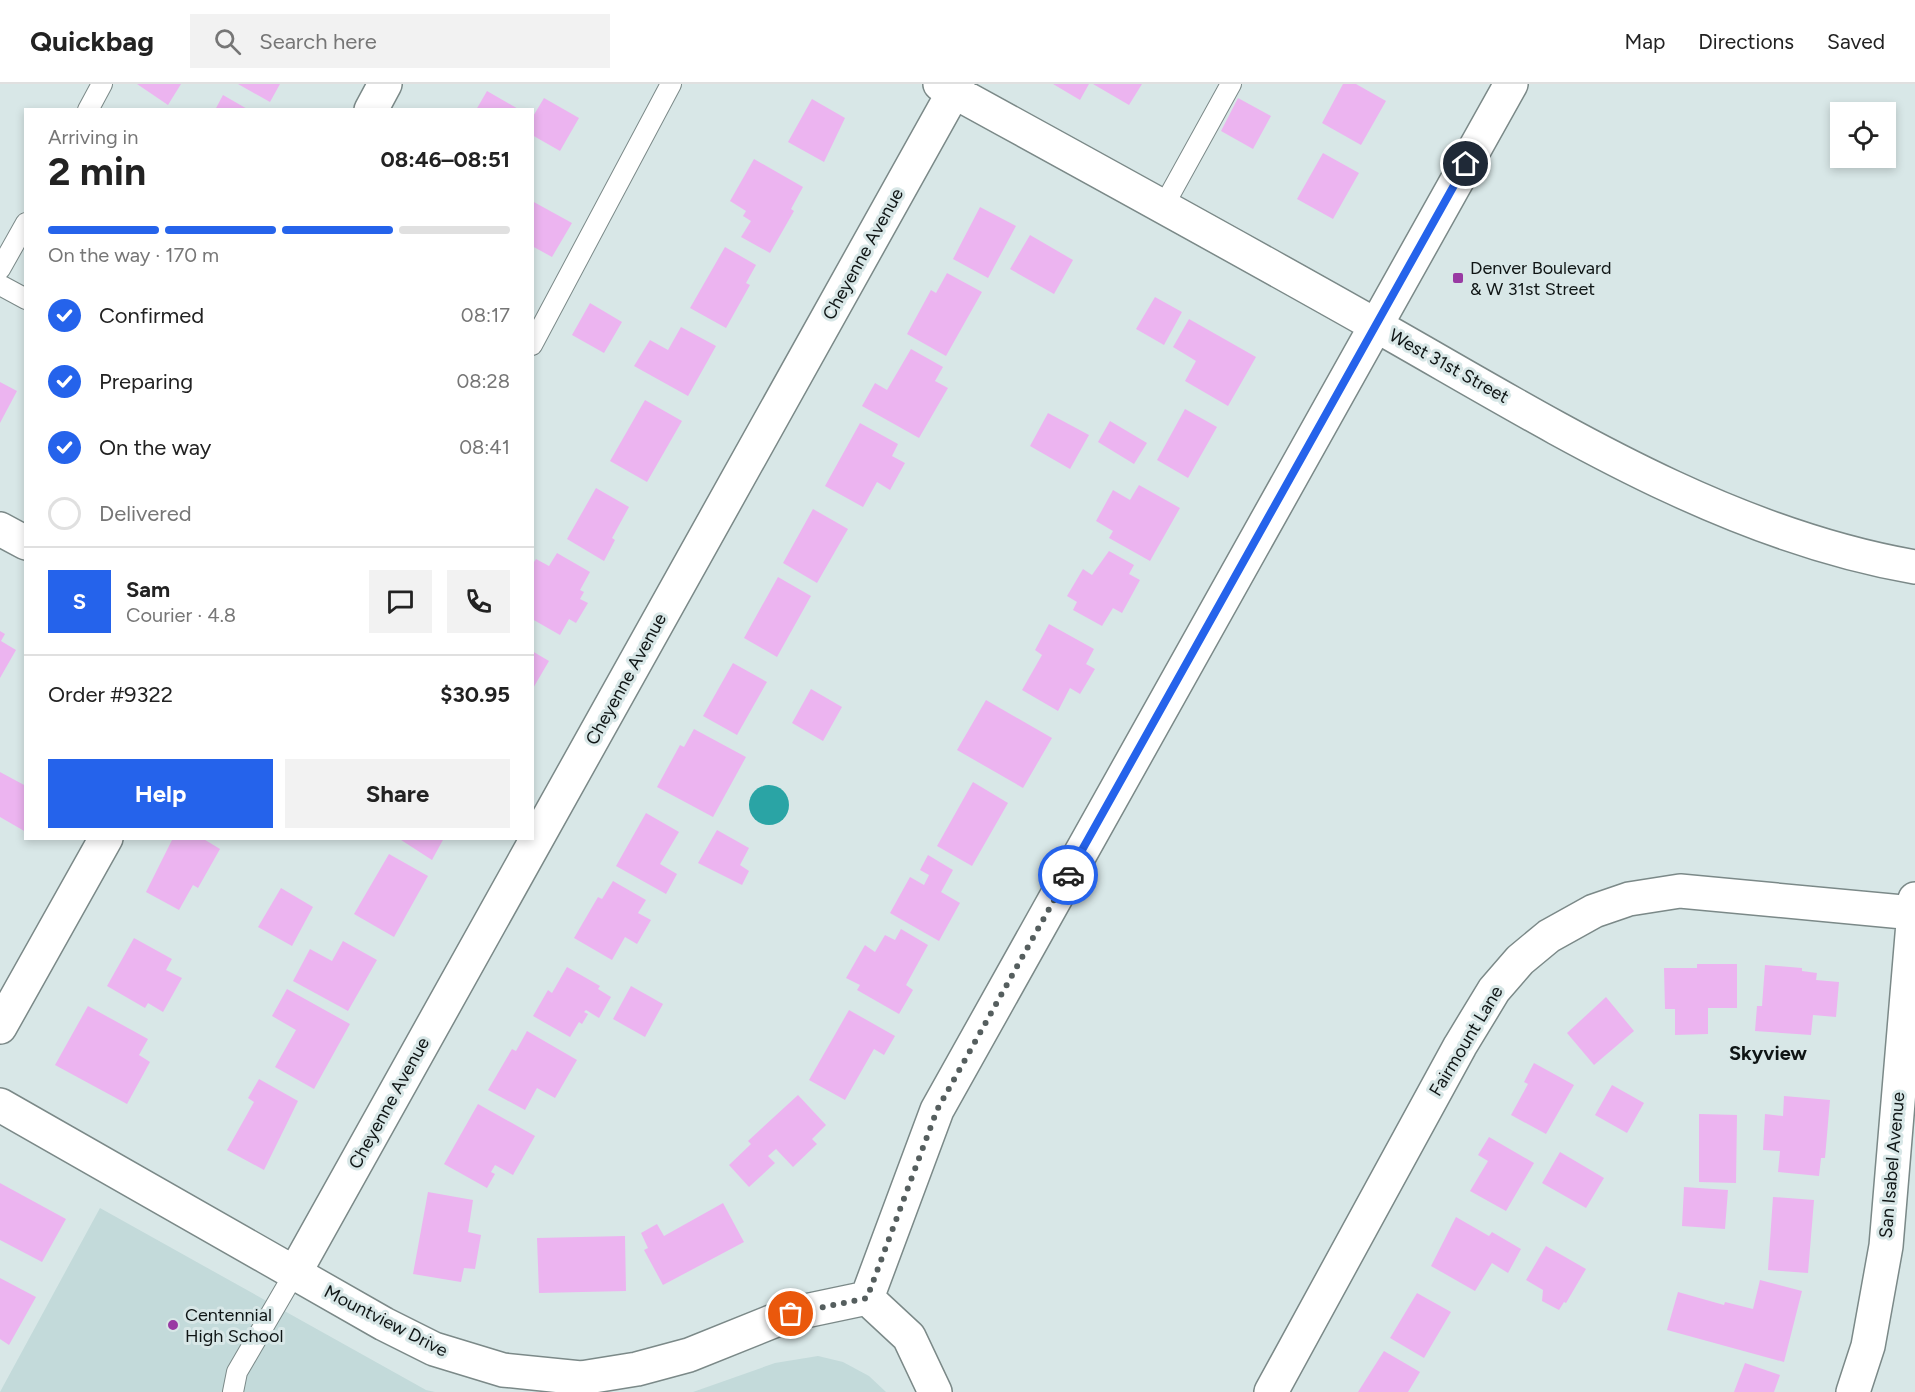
<!DOCTYPE html>
<html lang="en">
<head>
<meta charset="utf-8">
<style>
	body { margin:0; font-family:Figtree,sans-serif; background:#f2f2f2; color:#222; height:100vh; display:flex; flex-direction:column; font-size:22px; white-space:nowrap }
	* { box-sizing:border-box; margin:0 }
	p { font-size:20px; color:#767676 }
	.icon { flex:none; width:33px; height:33px; fill:none; stroke:currentColor; stroke-width:2; stroke-linecap:round; stroke-linejoin:round }
	.map { position:relative; flex:1; overflow:hidden }
	.drawer { position:absolute; left:24px; top:24px; width:510px; height:732px; display:flex; flex-direction:column; background:#fff; border-radius:0px; box-shadow:0 3px 9px #0003 }
	.drawer>* { flex:none }
	.buttons { position:absolute; left:1830px; top:18px; display:grid; gap:12px }
	.buttons a { display:grid; place-items:center; width:66px; height:66px; border-radius:0px; background:#fff; box-shadow:0 3px 9px #0003; font-size:30px }
	.pin { position:absolute; display:grid; place-items:center; width:51px; height:51px; color:#fff; margin:-26px; border:3px solid #fff; border-radius:50%; box-shadow:0 2px 6px #0007 }
	.courier { position:absolute; display:grid; place-items:center; width:60px; height:60px; margin:-30px; border:4px solid #2563eb; border-radius:50%; background:#fff; color:#222; box-shadow:0 2px 8px #0007 }
	.headline em { font-style:normal; font-weight:700 }
	.headline div { display:flex; flex-direction:column-reverse }
	.headline { display:flex; align-items:center; justify-content:space-between; height:102px; padding:0 24px }
	h1 { font-size:39px; font-weight:700; line-height:45px }
	.bar { display:grid; grid-template-columns:repeat(4,1fr); gap:9px 6px; align-content:center; height:72px; padding:0 24px }
	.bar i { height:8px; border-radius:4px; background:#e0e0e0 }
	.bar .on { background:#2563eb }
	.bar p { grid-column:span 4 }
	.line { display:flex; align-items:center; gap:15px; padding:0 24px; border-top:2px solid #e0e0e0 }
	.line div { flex:1 }
	.round { display:grid; place-items:center; flex:none; width:63px; height:63px; border-radius:0px; background:#f2f2f2 }
	ol { padding:0 24px; list-style:none }
	li { display:flex; align-items:center; gap:18px; height:66px }
	li p { margin-inline-start:auto }
	li .icon { padding:6px; border-radius:50%; background:#2563eb; color:#fff; stroke-width:4 }
	li:last-child { color:#767676 }
	li i { width:33px; height:33px; border:3px solid #e0e0e0; border-radius:50% }
	.cta { display:flex; gap:12px; margin-top:auto; padding:12px 24px }
	.cta a { flex:1; height:69px; border-radius:0px; background:#2563eb; color:#fff; font-size:24px; font-weight:700; line-height:69px; text-align:center }
	.cta a+a { background:#f2f2f2; color:#222 }
	header { display:flex; align-items:center; gap:36px; box-sizing:border-box; height:84px; padding:0 30px; background:#fff; border-bottom:2px solid #e0e0e0 }
	header strong { font-size:28px }
	nav { display:flex; gap:33px; margin-inline-start:auto; font-size:21px }
	.search { width:420px; height:54px; background:#f2f2f2; display:flex; align-items:center; gap:15px; box-sizing:border-box; padding:0 21px; border-radius:0px; color:#767676; font-size:22px }
	.map>svg:first-child { display:block }
</style>
</head>
<body>
<header>
<strong>Quickbag</strong>
<div class="search"><svg class="icon" aria-label="search" viewBox="0 0 24 24"><circle cx="10" cy="10" r="6"/><path d="M15 15l6 6"/></svg>Search here</div>
<nav><a>Map</a><a>Directions</a><a>Saved</a></nav>
</header>
<div class="map">
<svg width="1915" height="1308" viewBox="0 0 1915 1308">
	<rect width="100%" height="100%" fill="#d8e7e7"/>
	<path fill="#c3dada" d="M100,1124L426,1306L435,1308H0Z
		M818,1272L843,1278L869,1292L886,1308H693L775,1279Z"/>
	<path fill="#2aa4a5" d="M749 721a20 20 0 1 1 40 0a20 20 0 1 1-40 0Z"/>
	<path fill="#ecb4f0" d="M137,0H181L168,21Z
		M238,0H280L270,18Z
		M1053,0H1089L1080,16Z
		M1093,0H1142L1129,21Z
		M1343,0H1356L1386,17L1361,61L1322,39Z
		M487,7L520,26H476Z
		M223,11L249,26H215Z
		M544,14L579,34L560,67L532,51V34Z
		M1238,14L1271,32L1253,65L1221,47Z
		M812,15L845,34L824,78L788,58Z
		M1323,69L1359,89L1333,135L1297,115Z
		M754,75L803,103L791,125L794,127L770,169L741,153L751,137L743,132L746,127L730,117Z
		M532,117L572,139L552,173L532,162Z
		M980,123L1016,142L988,194L953,175Z
		M1030,151L1073,176L1054,210L1010,185Z
		M725,163L756,181L746,199L750,201L726,244L690,224Z
		M947,189L982,208L946,272L907,250L931,206L936,209Z
		M1155,213L1182,228L1164,261L1136,245Z
		M590,219L622,238L604,269L572,251Z
		M1189,235L1256,273L1228,322L1185,297L1196,277L1173,263Z
		M681,243L716,262L688,312L634,282L650,256L668,266Z
		M911,265L943,283L935,297L948,304L919,354L862,322L875,299L887,306Z
		M0,298L17,307L0,339Z
		M645,316L682,337L647,398L610,377Z
		M1185,325L1217,343L1188,394L1157,376Z
		M1048,329L1089,351L1070,385L1030,362Z
		M1110,337L1147,359L1134,380L1098,358Z
		M860,339L898,360L892,372L905,379L890,406L877,398L863,423L825,402Z
		M1139,401L1180,424L1150,477L1109,454L1113,447L1096,437L1113,406L1130,416Z
		M596,404L629,423L612,454L615,456L604,477L567,455Z
		M813,425L848,445L817,499L783,479Z
		M1109,467L1134,481L1129,490L1140,496L1122,529L1113,524L1102,542L1073,526L1077,518L1067,512L1083,485L1092,491Z
		M557,469L590,488L580,506L584,508L580,515L588,519L576,539L569,535L560,551L532,535V481L536,475L549,482Z
		M778,493L811,512L777,573L744,554Z
		M1049,540L1094,565L1086,580L1095,585L1080,610L1070,604L1058,627L1022,606L1042,571L1035,566Z
		M0,547L5,550L1,557L16,566L0,594Z
		M532,567L549,577L532,606Z
		M733,579L767,598L737,651L703,632Z
		M811,605L842,623L823,657L792,639Z
		M986,616L1052,654L1023,704L957,666Z
		M694,645L746,673L713,733L657,703L680,661L684,663Z
		M0,688L26,702V748L0,733Z
		M973,698L1008,719L972,782L937,762Z
		M646,729L679,748L660,780L677,790L666,810L616,782Z
		M717,746L749,764L740,781L749,787L742,801L698,779Z
		M173,754H202L220,765L198,804L193,801L179,826L146,808Z
		M398,754H444L432,776Z
		M389,770L428,792L394,853L354,830Z
		M928,771L953,786L941,808L960,819L939,857L890,829L910,793L924,801L929,791L920,786Z
		M613,797L646,816L638,829L651,836L637,860L625,853L612,876L574,854L598,813L602,815Z
		M281,804L313,823L292,862L258,843Z
		M901,845L928,861L906,901L913,906L899,930L857,906L860,901L846,894L865,861L875,868L885,851L895,856Z
		M134,854L172,875L166,886L182,894L163,928L148,919L145,924L107,902Z
		M343,857L377,876L348,927L293,897L310,865L332,877Z
		M1697,880H1737V924H1708V950L1675,951V925H1665L1664,884H1697Z
		M1765,881L1802,884V887L1817,889L1816,896L1839,898L1836,933L1813,931L1811,951L1755,947L1757,922H1762Z
		M567,883L600,902L598,905L611,913L599,934L586,926L584,928L588,930L582,940L579,938L570,953L533,932L548,906L552,909Z
		M631,902L663,920L645,953L613,935Z
		M287,905L350,940L314,1005L275,983L296,946L272,932Z
		M1606,913L1634,947L1594,981L1567,949Z
		M88,922L148,955L139,971L150,978L127,1020L55,981Z
		M849,926L895,952L884,971L874,965L845,1016L809,996Z
		M527,947L577,976L555,1014L537,1004L525,1026L488,1006L512,965L516,967Z
		M1534,979L1574,1001L1546,1050L1511,1031L1528,1000L1524,998Z
		M259,995L298,1017L264,1086L227,1066L254,1018L248,1014Z
		M1612,1001L1644,1019L1627,1049L1595,1031Z
		M798,1011L826,1041L812,1055L817,1060L793,1083L776,1065L768,1072L775,1079L749,1103L729,1081L751,1060L748,1057Z
		M1784,1012L1830,1016L1825,1074H1821L1819,1092L1778,1088L1780,1067L1763,1066L1765,1030L1783,1032Z
		M478,1020L535,1052L513,1091L495,1081L491,1088L495,1090L487,1104L444,1080Z
		M1699,1030L1737,1031L1736,1099L1699,1098Z
		M1489,1053L1534,1079L1506,1127L1470,1107L1488,1077L1478,1071Z
		M1560,1068L1604,1094L1586,1124L1542,1099Z
		M0,1099L66,1135L42,1178L0,1156Z
		M1684,1103L1728,1106L1725,1145L1682,1142Z
		M428,1108L473,1116L468,1148L481,1151L475,1185L464,1184L461,1198L413,1190Z
		M1773,1113L1814,1116L1808,1189L1768,1186Z
		M723,1119L744,1158L663,1201L644,1166L648,1164L641,1149L657,1140L664,1152Z
		M1456,1133L1489,1152L1492,1148L1521,1165L1508,1189L1492,1179L1475,1207L1431,1182Z
		M625,1152L626,1207L539,1209L537,1154Z
		M1546,1162L1586,1185L1566,1219L1564,1218L1559,1226L1542,1217L1543,1206L1526,1196Z
		M0,1194L36,1213L9,1261L0,1255Z
		M1760,1196L1802,1207L1784,1278L1667,1246L1678,1208L1724,1221L1725,1218L1753,1225Z
		M1417,1209L1451,1228L1424,1274L1390,1254Z
		M1384,1267L1420,1288L1408,1308H1358Z
		M1745,1279L1780,1291L1774,1308H1734Z"/>
	<g fill="none" stroke-linecap="round" stroke-linejoin="round">
		<defs>
			<path id="service" d="M88,26L102,0
				M1163,123L1231,0
				M0,185L26,139
				M0,201L26,215
				M532,261L671,0
				M233,1308L237,1288L294,1190"/>
			<path id="minor" d="M940,0C1086,80 1232,160 1377,242C1547,338 1719,449 1915,483
				M0,445L26,459
				M0,1021L384,1240L434,1265L503,1286L581,1294L637,1285L689,1271L791,1230L867,1214
				M294,1190L958,0
				M867,1214L937,1026L1511,0
				M867,1214L909,1253L935,1308
				M1271,1308L1460,962L1494,906L1520,876L1549,852L1594,827L1629,815L1680,807L1914,829
				M1853,1308L1868,1262L1886,1162L1915,815"/>
			<path id="tertiary" d="M371,26L385,0
				M0,943L106,754"/>
		</defs>
		<use href="#service" stroke="#7b8988" stroke-width="22"/>
		<use href="#minor" stroke="#7b8988" stroke-width="36"/>
		<use href="#tertiary" stroke="#7b8988" stroke-width="36"/>
		<use href="#service" stroke="#fff" stroke-width="20"/>
		<use href="#minor" stroke="#fff" stroke-width="33"/>
		<use href="#tertiary" stroke="#fff" stroke-width="33"/>
	</g>
	<g fill="none" stroke-linecap="round" stroke-linejoin="round">
		<path stroke="#555e5e" stroke-width="6" stroke-dasharray="0 10.8" d="M791,1230L867,1214L937,1026L1068,791"/>
		<path stroke="#2563eb" stroke-width="8" d="M1068,791L1466,80"/>
	</g>
	<g fill="#993aa3" stroke="#d8e7e7" stroke-width="2">
		<rect x="1452" y="188" width="12" height="12" rx="3"/>
		<circle cx="173" cy="1241" r="6"/>
	</g>
	<g text-anchor="middle" stroke-width="6" stroke-linejoin="round" paint-order="stroke">
		<g font-size="18" fill="#0f1515" stroke="#d8e7e7">
			<text transform="translate(863 170) rotate(-61)" y="6">Cheyenne Avenue</text>
			<text transform="translate(1449 282) rotate(29)" y="6">West 31st Street</text>
			<text transform="translate(626 595) rotate(-61)" y="6">Cheyenne Avenue</text>
			<text transform="translate(1466 957) rotate(-59)" y="6">Fairmount Lane</text>
			<text transform="translate(389 1019) rotate(-61)" y="6">Cheyenne Avenue</text>
			<text transform="translate(1892 1081) rotate(-85)" y="6">San Isabel Avenue</text>
			<text transform="translate(386 1237) rotate(27)" y="6">Mountview Drive</text>
		</g>
		<g font-size="18" fill="#0f1515" stroke="#d8e7e7" text-anchor="start">
			<text x="1470" y="190">Denver Boulevard<tspan x="1470" dy="21">&amp; W 31st Street</tspan></text>
			<text x="185" y="1237">Centennial<tspan x="185" dy="21">High School</tspan></text>
		</g>
		<g font-size="20" font-weight="bold" fill="#0f1515" stroke="#d8e7e7">
			<text x="1768" y="976">Skyview</text>
		</g>
	</g>
</svg>
<div class="buttons">
<a><svg class="icon" aria-label="locate" viewBox="0 0 24 24"><circle cx="12" cy="12" r="6"/><path d="M12 2v4M12 18v4M2 12h4M18 12h4"/></svg></a>
</div>
<div class="pin" style="left:791px;top:1230px;background:#ea580c"><svg class="icon" aria-label="bag" viewBox="0 0 24 24"><path d="M5 8h14l-1 12H6zM9 8a3 3 0 0 1 6 0"/></svg></div>
<div class="pin" style="left:1466px;top:80px;background:#1f2937"><svg class="icon" aria-label="home" viewBox="0 0 24 24"><path d="M3 11l9-7 9 7M6 9v11h12V9"/></svg></div>
<div class="courier" style="left:1068px;top:791px"><svg class="icon" aria-label="car" viewBox="0 0 24 24"><path d="M5 17H2v-5l4-1 3-4h7l3 4 3 1v5h-3M9 17h6M6 11h13"/><circle cx="7" cy="17" r="2"/><circle cx="17" cy="17" r="2"/></svg></div>
<section class="drawer">
<div class="headline"><div><h1>2 min</h1><p>Arriving in</p></div><em>08:46–08:51</em></div>
<div class="bar"><i class="on"></i><i class="on"></i><i class="on"></i><i></i><p>On the way · 170 m</p></div>
<ol>
<li><svg class="icon" aria-label="check" viewBox="0 0 24 24"><path d="M5 12l5 5 9-10"/></svg>Confirmed<p>08:17</p></li>
<li><svg class="icon" aria-label="check" viewBox="0 0 24 24"><path d="M5 12l5 5 9-10"/></svg>Preparing<p>08:28</p></li>
<li><svg class="icon" aria-label="check" viewBox="0 0 24 24"><path d="M5 12l5 5 9-10"/></svg>On the way<p>08:41</p></li>
<li><i></i>Delivered</li>
</ol>
<div class="line" style="height:108px"><b class="round" style="background:#2563eb;color:#fff">S</b><div><b>Sam</b><p>Courier · 4.8</p></div><a class="round"><svg class="icon" aria-label="chat" viewBox="0 0 24 24"><path d="M4 5h16v11H9l-5 4z"/></svg></a><a class="round"><svg class="icon" aria-label="phone" viewBox="0 0 24 24"><path d="M5 4h4l2 5-3 2q2 4 5 5l2-3 5 2v4C11 20 4 13 5 4z"/></svg></a></div>
<div class="line" style="height:78px"><div>Order #9322</div><b>$30.95</b></div>
<div class="cta"><a>Help</a><a>Share</a></div>
</section>
</div>
</body>
</html>
